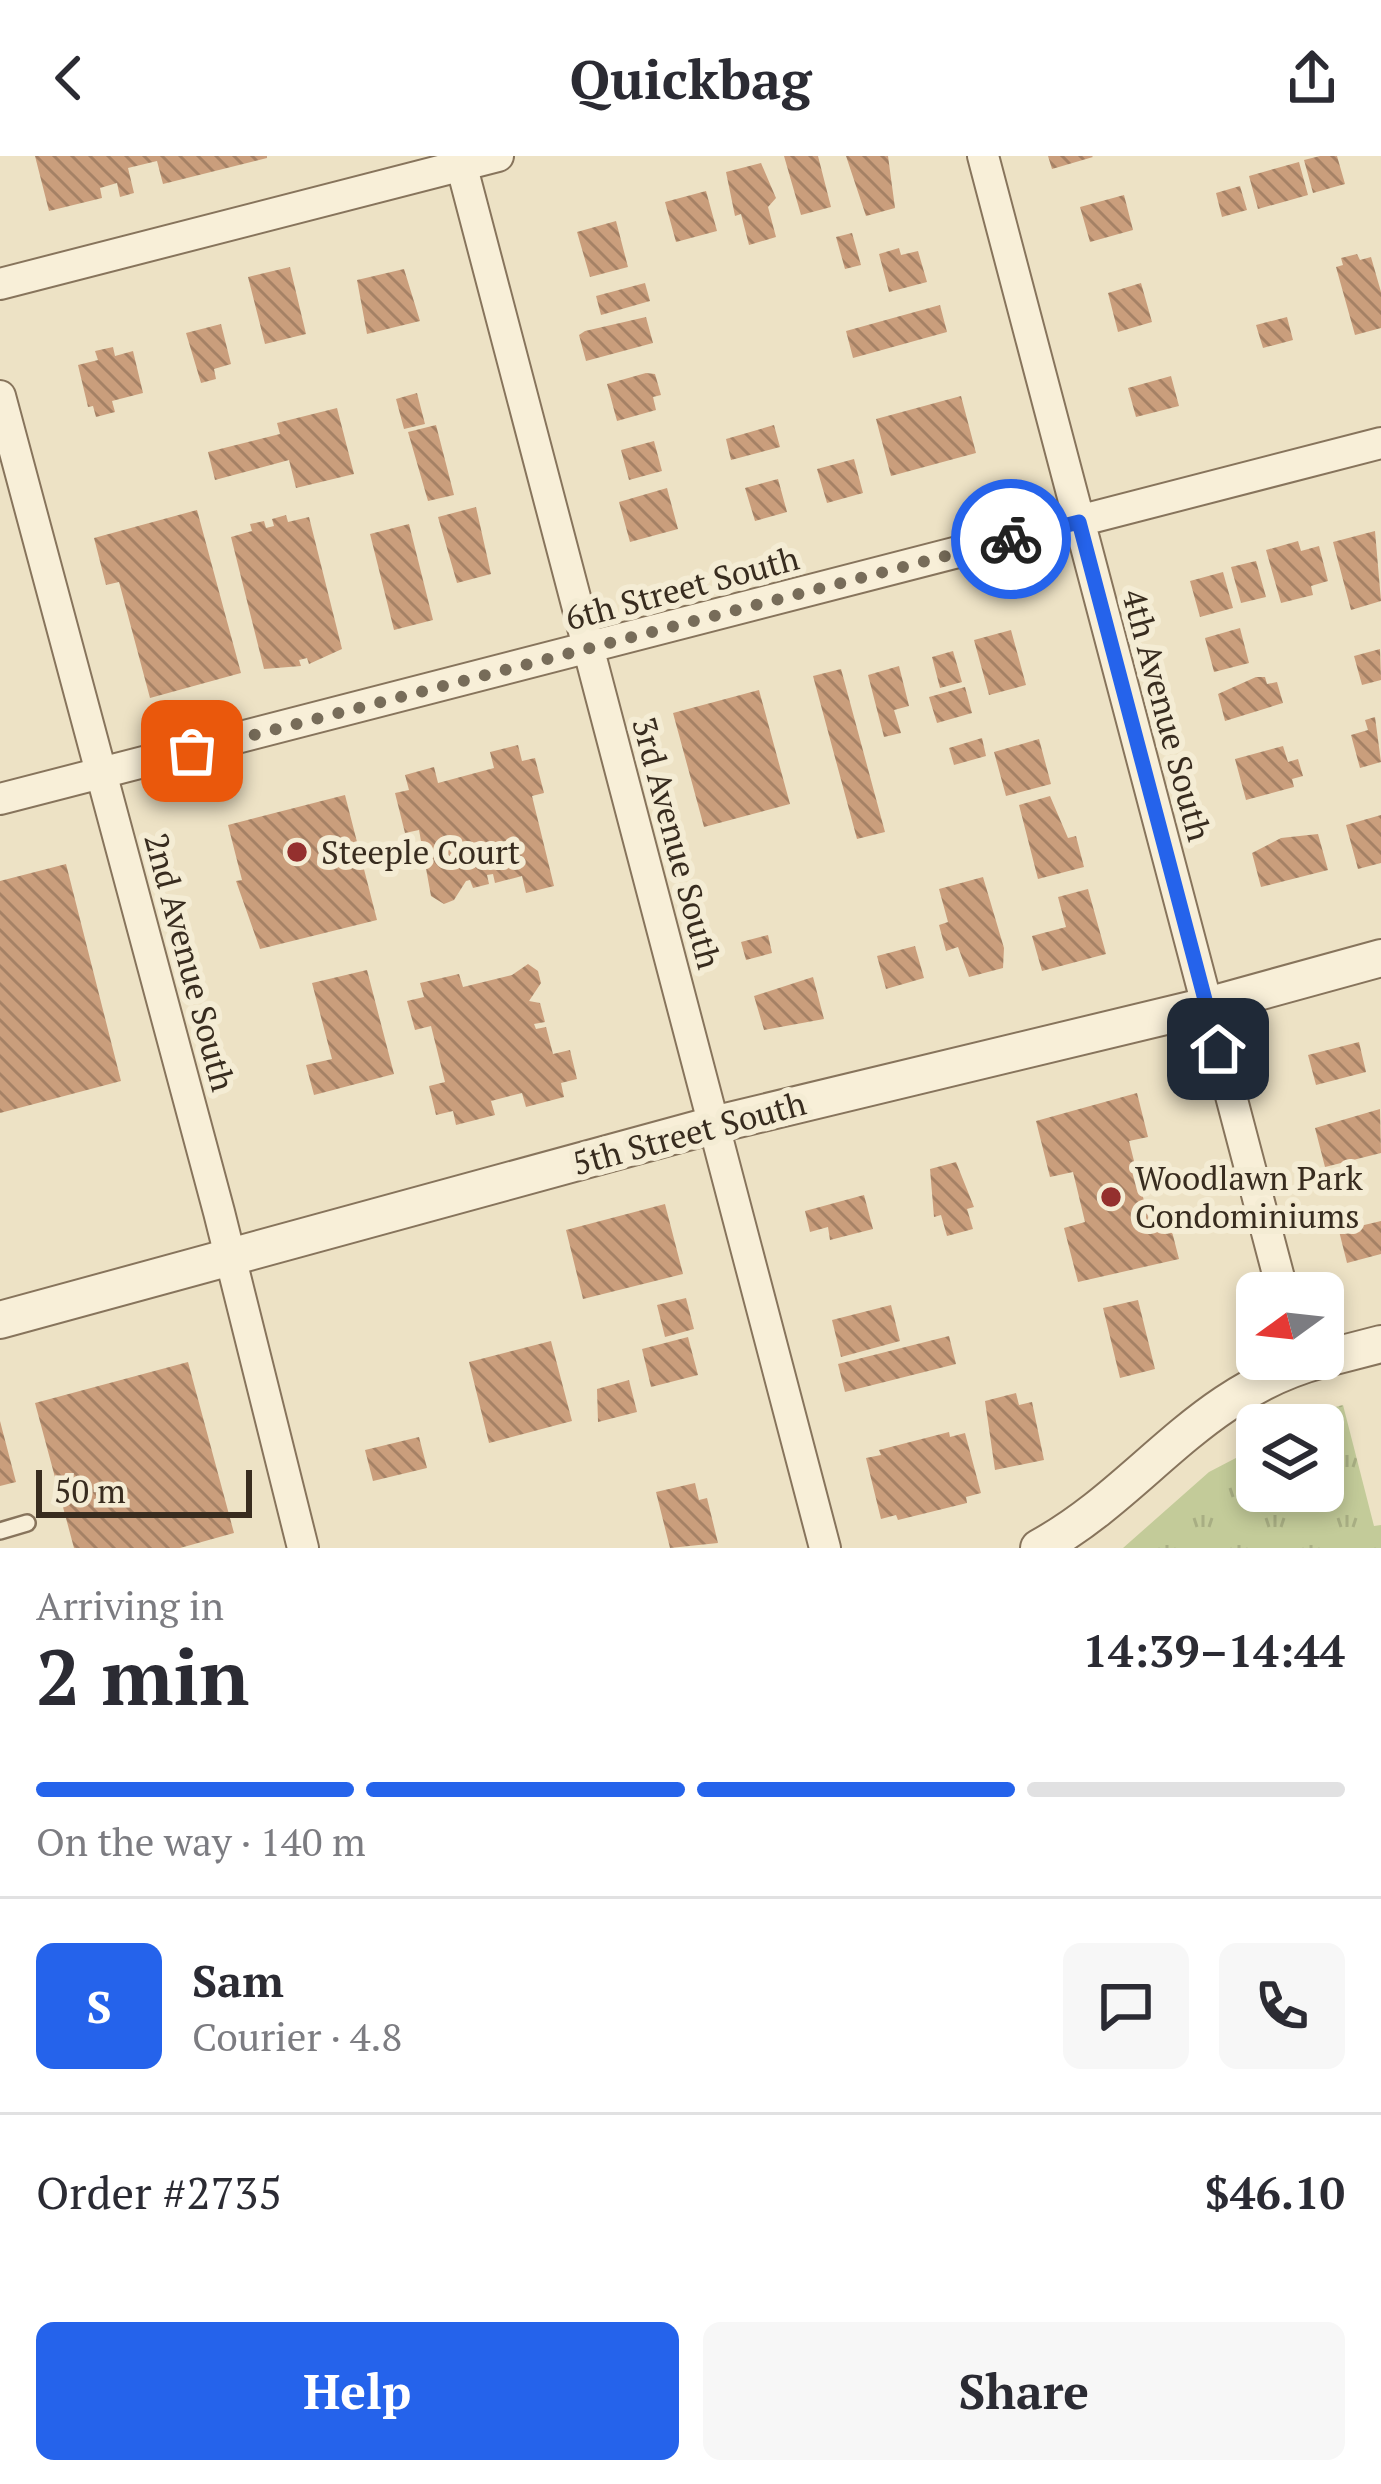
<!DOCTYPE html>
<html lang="en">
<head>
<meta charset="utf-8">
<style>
	body { margin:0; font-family:"PT Serif",serif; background:#f7f7f7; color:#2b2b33; height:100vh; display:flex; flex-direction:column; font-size:45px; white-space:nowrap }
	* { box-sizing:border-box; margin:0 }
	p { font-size:39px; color:#7c7c81 }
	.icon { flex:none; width:66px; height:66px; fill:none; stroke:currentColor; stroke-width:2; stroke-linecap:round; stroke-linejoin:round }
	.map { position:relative; height:1392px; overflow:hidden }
	.details { display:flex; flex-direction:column; background:#fff; flex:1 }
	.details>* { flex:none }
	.needle { width:78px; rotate:255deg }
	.buttons { position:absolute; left:1236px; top:1116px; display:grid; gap:24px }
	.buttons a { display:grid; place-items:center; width:108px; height:108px; border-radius:18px; background:#fff; box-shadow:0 6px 18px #0003; font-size:60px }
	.scale { position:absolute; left:36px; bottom:30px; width:216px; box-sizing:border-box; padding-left:12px; border:6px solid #382c1f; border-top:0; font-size:33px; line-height:42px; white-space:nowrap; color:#382c1f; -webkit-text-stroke:9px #f4ecd4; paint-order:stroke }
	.pin { position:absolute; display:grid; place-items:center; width:102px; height:102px; color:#fff; margin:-51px; border-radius:24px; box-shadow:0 6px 18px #0006 }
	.courier { position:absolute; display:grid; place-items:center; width:120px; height:120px; margin:-60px; border:9px solid #2563eb; border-radius:50%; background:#fff; color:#222; box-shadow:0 3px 15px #0007 }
	.head em { font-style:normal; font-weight:700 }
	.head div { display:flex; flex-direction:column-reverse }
	.head { display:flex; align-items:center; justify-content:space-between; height:204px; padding:0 36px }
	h1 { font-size:78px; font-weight:700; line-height:90px }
	.bar { display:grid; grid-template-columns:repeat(4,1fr); gap:18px 12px; align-content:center; height:144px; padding:0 36px }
	.bar i { height:15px; border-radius:9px; background:#e1e1e2 }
	.bar .current { background:#2563eb }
	.bar p { grid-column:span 4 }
	.line { display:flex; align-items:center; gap:30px; padding:0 36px; border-top:3px solid #e1e1e2 }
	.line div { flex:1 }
	.round { display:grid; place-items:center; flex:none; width:126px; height:126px; border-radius:18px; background:#f7f7f7 }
	.primary-button { display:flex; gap:24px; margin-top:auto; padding:24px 36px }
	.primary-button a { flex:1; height:138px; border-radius:18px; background:#2563eb; color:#fff; font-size:48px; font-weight:700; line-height:138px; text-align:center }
	.primary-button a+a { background:#f7f7f7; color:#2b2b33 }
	header { display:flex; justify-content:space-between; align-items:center; height:156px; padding:0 36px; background:#fff; font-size:54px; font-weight:700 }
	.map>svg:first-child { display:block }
</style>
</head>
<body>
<header><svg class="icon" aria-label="back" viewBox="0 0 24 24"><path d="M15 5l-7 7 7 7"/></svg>Quickbag<svg class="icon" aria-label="share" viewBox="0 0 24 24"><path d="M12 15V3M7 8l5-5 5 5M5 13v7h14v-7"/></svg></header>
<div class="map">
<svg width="1381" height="1392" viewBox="0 0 1381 1392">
	<defs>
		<pattern id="park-tufts" width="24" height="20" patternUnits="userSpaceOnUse" patternTransform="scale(3)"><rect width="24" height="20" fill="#c3cb99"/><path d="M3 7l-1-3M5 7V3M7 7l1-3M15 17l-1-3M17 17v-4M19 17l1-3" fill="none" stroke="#a8ae83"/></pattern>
		<pattern id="building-back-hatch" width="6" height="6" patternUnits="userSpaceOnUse" patternTransform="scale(3)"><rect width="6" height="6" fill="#ca9e7c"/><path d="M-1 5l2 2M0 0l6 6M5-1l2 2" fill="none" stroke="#a58165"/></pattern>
	</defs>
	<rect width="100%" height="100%" fill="#ede2c5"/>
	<path fill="url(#park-tufts)" d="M1343,1249L1374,1370L1381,1369V1392H1123L1209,1316L1257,1291V1335H1323V1269H1299L1319,1255Z"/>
	<path fill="url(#building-back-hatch)" d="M35,0H267V2L163,28L157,5L128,12L134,37L120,41L117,27L100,32L102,42L49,55Z
		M784,0H818L831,51L801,59Z
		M846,0H888L895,52L866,60Z
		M1048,0H1092L1093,1L1052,13Z
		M1320,0H1337L1345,28L1313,37L1304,4Z
		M1299,6L1308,39L1258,53L1249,20Z
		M761,7L776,42L768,51L776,81L749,89L741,58L735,60L726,16Z
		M1240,30L1247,54L1222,61L1216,37Z
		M706,35L717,75L676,86L665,46Z
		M1124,39L1133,74L1090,86L1080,51Z
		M616,65L628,111L590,121L577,76Z
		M852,77L861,109L845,113L836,81Z
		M899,92L901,99L918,95L927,126L889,136L879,98Z
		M1357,98L1360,104L1371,101L1381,136V172L1355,179L1336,111L1343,109L1341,102Z
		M290,111L306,178L265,188L248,121Z
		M404,113L420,165L367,178L357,124Z
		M645,127L650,145L601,159L596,140Z
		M1141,127L1152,166L1118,176L1108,137Z
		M940,149L947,176L853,202L846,175Z
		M646,161L653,187L586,205L579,179L585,175Z
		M1287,161L1293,184L1263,192L1256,169Z
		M221,168L231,208L214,213L216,223L201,227L186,177Z
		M113,191L115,200L133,195L143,237L112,245L115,256L96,261L93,250L88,251L78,209L98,204L95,195Z
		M646,217L655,218L661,239L653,241L656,254L617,265L607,228Z
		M1171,220L1179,250L1136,261L1128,232Z
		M417,237L425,268L404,273L396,243Z
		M961,240L976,297L891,320L876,263Z
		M337,252L354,318L296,332L289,304L215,324L208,296L280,278L277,267Z
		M436,269L454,339L428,345L408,276Z
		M774,269L780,291L731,304L726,283Z
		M654,285L662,315L629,324L621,294Z
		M854,303L863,337L827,347L817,313Z
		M778,323L787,356L755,365L745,332Z
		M667,332L678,373L630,386L619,346Z
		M476,351L491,418L457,427L438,361Z
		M197,354L241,517L150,542L119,426L106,429L94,382Z
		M286,359L288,366L309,361L342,493L309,508L307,502L299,504L301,510L264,513L231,381L252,375L250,368L264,365L266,372L274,370L272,363Z
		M409,368L433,464L394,474L370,378Z
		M1375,375L1381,445L1351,454L1333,386Z
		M1298,385L1301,395L1319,390L1328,425L1311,430L1313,439L1281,447L1266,394Z
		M1256,405L1266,441L1241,447L1231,411Z
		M1223,416L1233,452L1200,461L1190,425Z
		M1240,472L1249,507L1214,516L1205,482Z
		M1011,474L1026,529L989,539L974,484Z
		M1380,493L1381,524L1362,529L1354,500Z
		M953,495L962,526L940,532L932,501Z
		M899,510L909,550L894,554L901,577L884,581L868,519Z
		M841,513L885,676L857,683L813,520Z
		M1256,521H1265L1267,528L1277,526L1283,547L1225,565L1218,538Z
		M965,531L972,557L937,567L929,541Z
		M759,534L790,648L704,671L673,557Z
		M1375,561L1381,606L1360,612L1351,579L1368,574L1365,564Z
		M982,582L986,600L954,609L949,592Z
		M1039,583L1051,628L1006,640L994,596Z
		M518,589L522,605L535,602L544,637L532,640L554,730L526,737L522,720L495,727L493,718L487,719L489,728L473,732L470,724L466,725L454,744L444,748L431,740L419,674L405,677L395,637L409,634L405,619L434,611L438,627L494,612L490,596Z
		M1283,590L1288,606L1298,603L1303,620L1292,623L1294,631L1246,644L1235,603Z
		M345,639L377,764L260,793L236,725L242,724L228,669Z
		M1050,640L1068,682L1076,680L1084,711L1038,723L1019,649Z
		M1381,659V707L1358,713L1346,669Z
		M1318,678L1328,714L1261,731L1252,697L1281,682Z
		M66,708L121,925L0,957V725Z
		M983,721L1004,792L1003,812L969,821L958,791L946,795L939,769L948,766L939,733Z
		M1088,733L1106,798L1042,815L1032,780L1066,771L1058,741Z
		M768,779L772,797L746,804L741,786Z
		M915,790L924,822L886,833L877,800Z
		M528,808L538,815L541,827L529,845L540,847L545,866L534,868L536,873L546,871L553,898L570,894L577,923L561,927L564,941L526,951L522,937L491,945L495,959L456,969L453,955L436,959L429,930L445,926L431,870L415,874L407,845L424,841L420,827L459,818L463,831L512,819Z
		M367,814L394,918L314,939L306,909L332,903L312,827Z
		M813,821L824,863L764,874L754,840Z
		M1359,886L1366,916L1316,929L1308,899Z
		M1137,937L1148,981L1129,985L1149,1065L1168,1060L1179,1103L1078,1126L1064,1072L1085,1066L1073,1016L1050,1021L1036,965Z
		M1380,953L1381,997L1325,1011L1315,972Z
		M956,1006L974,1051L967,1053L973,1073L947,1080L941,1059L934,1061L930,1013Z
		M864,1039L873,1073L830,1084L828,1071L810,1076L805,1055Z
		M665,1048L683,1118L583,1143L566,1074Z
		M1381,1065V1098L1347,1107L1339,1075Z
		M686,1142L694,1173L665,1181L657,1149Z
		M1138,1144L1155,1213L1120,1222L1103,1152Z
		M891,1149L900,1185L841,1201L832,1164Z
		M949,1180L956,1208L845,1236L838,1208Z
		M688,1181L698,1219L651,1231L642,1193Z
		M551,1185L572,1265L489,1287L469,1206Z
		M188,1206L234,1377L180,1392H74L35,1247Z
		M629,1224L637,1256L598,1266L597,1233Z
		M1016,1237L1019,1249L1032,1246L1044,1304L995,1314L985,1245Z
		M0,1265L16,1326L0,1330Z
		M949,1276L950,1281L965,1277L981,1337L966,1341L967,1347L898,1364L896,1359L881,1363L866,1302L881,1299L879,1294Z
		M419,1281L427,1312L373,1325L365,1294Z
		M695,1327L699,1344L707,1342L718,1387L670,1392L656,1336Z"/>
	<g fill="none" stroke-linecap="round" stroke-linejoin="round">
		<defs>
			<path id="service" d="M0,1375L27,1367"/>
			<path id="minor" d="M459,0L825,1392
				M983,0L1283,1137
				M0,128L498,0
				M0,240L219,1056L303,1392
				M0,643L1381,287"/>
			<path id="tertiary" d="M0,1164L713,969L1207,850L1381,802
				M1323,1203L1381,1188
				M1039,1392C1143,1335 1197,1236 1323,1203"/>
		</defs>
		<use href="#service" stroke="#87745c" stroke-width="20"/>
		<use href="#minor" stroke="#87745c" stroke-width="34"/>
		<use href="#tertiary" stroke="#87745c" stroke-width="40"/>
		<use href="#service" stroke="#f8efd8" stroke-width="15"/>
		<use href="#minor" stroke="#f8efd8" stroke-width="30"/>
		<use href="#tertiary" stroke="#f8efd8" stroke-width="36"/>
	</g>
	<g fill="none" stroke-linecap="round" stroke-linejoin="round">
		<path stroke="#776c59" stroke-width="12" stroke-dasharray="0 21.6" d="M192,595L1011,383"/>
		<path stroke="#2563eb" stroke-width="15" d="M1011,383L1079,366L1218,893"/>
	</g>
	<g fill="#94302e" stroke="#f4ecd4" stroke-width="4.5">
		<circle cx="297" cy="696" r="12"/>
		<circle cx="1111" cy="1041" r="12"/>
	</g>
	<g text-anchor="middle" stroke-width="12" stroke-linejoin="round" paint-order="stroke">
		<g font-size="33" fill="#382c1f" stroke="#f4ecd4">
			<text transform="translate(682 432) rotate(-15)" y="12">6th Street South</text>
			<text transform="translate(1167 559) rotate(75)" y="12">4th Avenue South</text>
			<text transform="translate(677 687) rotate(75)" y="12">3rd Avenue South</text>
			<text transform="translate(190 806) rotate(75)" y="12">2nd Avenue South</text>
			<text transform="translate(689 977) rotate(-15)" y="12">5th Street South</text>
		</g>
		<g font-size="33" fill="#382c1f" stroke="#f4ecd4" text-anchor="start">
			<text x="321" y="708">Steeple Court</text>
			<text x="1135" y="1034">Woodlawn Park<tspan x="1135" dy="38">Condominiums</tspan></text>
		</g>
	</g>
</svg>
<div class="buttons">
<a><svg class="needle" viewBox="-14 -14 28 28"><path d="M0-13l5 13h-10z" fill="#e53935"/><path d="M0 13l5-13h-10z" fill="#7c7c81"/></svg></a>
<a><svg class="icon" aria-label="layers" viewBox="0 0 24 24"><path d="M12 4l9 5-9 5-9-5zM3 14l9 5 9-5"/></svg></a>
</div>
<div class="scale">50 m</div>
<div class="pin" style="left:192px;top:595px;background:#ea580c"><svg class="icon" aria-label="bag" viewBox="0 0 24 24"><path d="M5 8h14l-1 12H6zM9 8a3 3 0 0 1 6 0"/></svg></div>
<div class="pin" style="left:1218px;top:893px;background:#1f2937"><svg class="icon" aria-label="home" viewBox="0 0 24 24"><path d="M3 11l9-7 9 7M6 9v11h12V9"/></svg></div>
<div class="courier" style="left:1011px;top:383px"><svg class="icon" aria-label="bike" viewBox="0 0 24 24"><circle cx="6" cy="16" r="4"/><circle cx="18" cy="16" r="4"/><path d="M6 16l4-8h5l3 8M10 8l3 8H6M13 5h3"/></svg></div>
</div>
<section class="details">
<div class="head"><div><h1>2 min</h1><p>Arriving in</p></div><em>14:39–14:44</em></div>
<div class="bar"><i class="current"></i><i class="current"></i><i class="current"></i><i></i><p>On the way · 140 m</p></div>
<div class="line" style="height:216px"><b class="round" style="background:#2563eb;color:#fff">S</b><div><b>Sam</b><p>Courier · 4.8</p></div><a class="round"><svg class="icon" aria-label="chat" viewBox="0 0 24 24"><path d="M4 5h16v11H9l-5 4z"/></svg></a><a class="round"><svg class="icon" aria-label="phone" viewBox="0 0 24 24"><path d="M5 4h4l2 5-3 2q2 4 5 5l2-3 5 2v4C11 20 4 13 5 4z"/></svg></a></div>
<div class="line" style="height:156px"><div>Order #2735</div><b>$46.10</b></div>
<div class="primary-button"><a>Help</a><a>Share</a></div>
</section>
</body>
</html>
